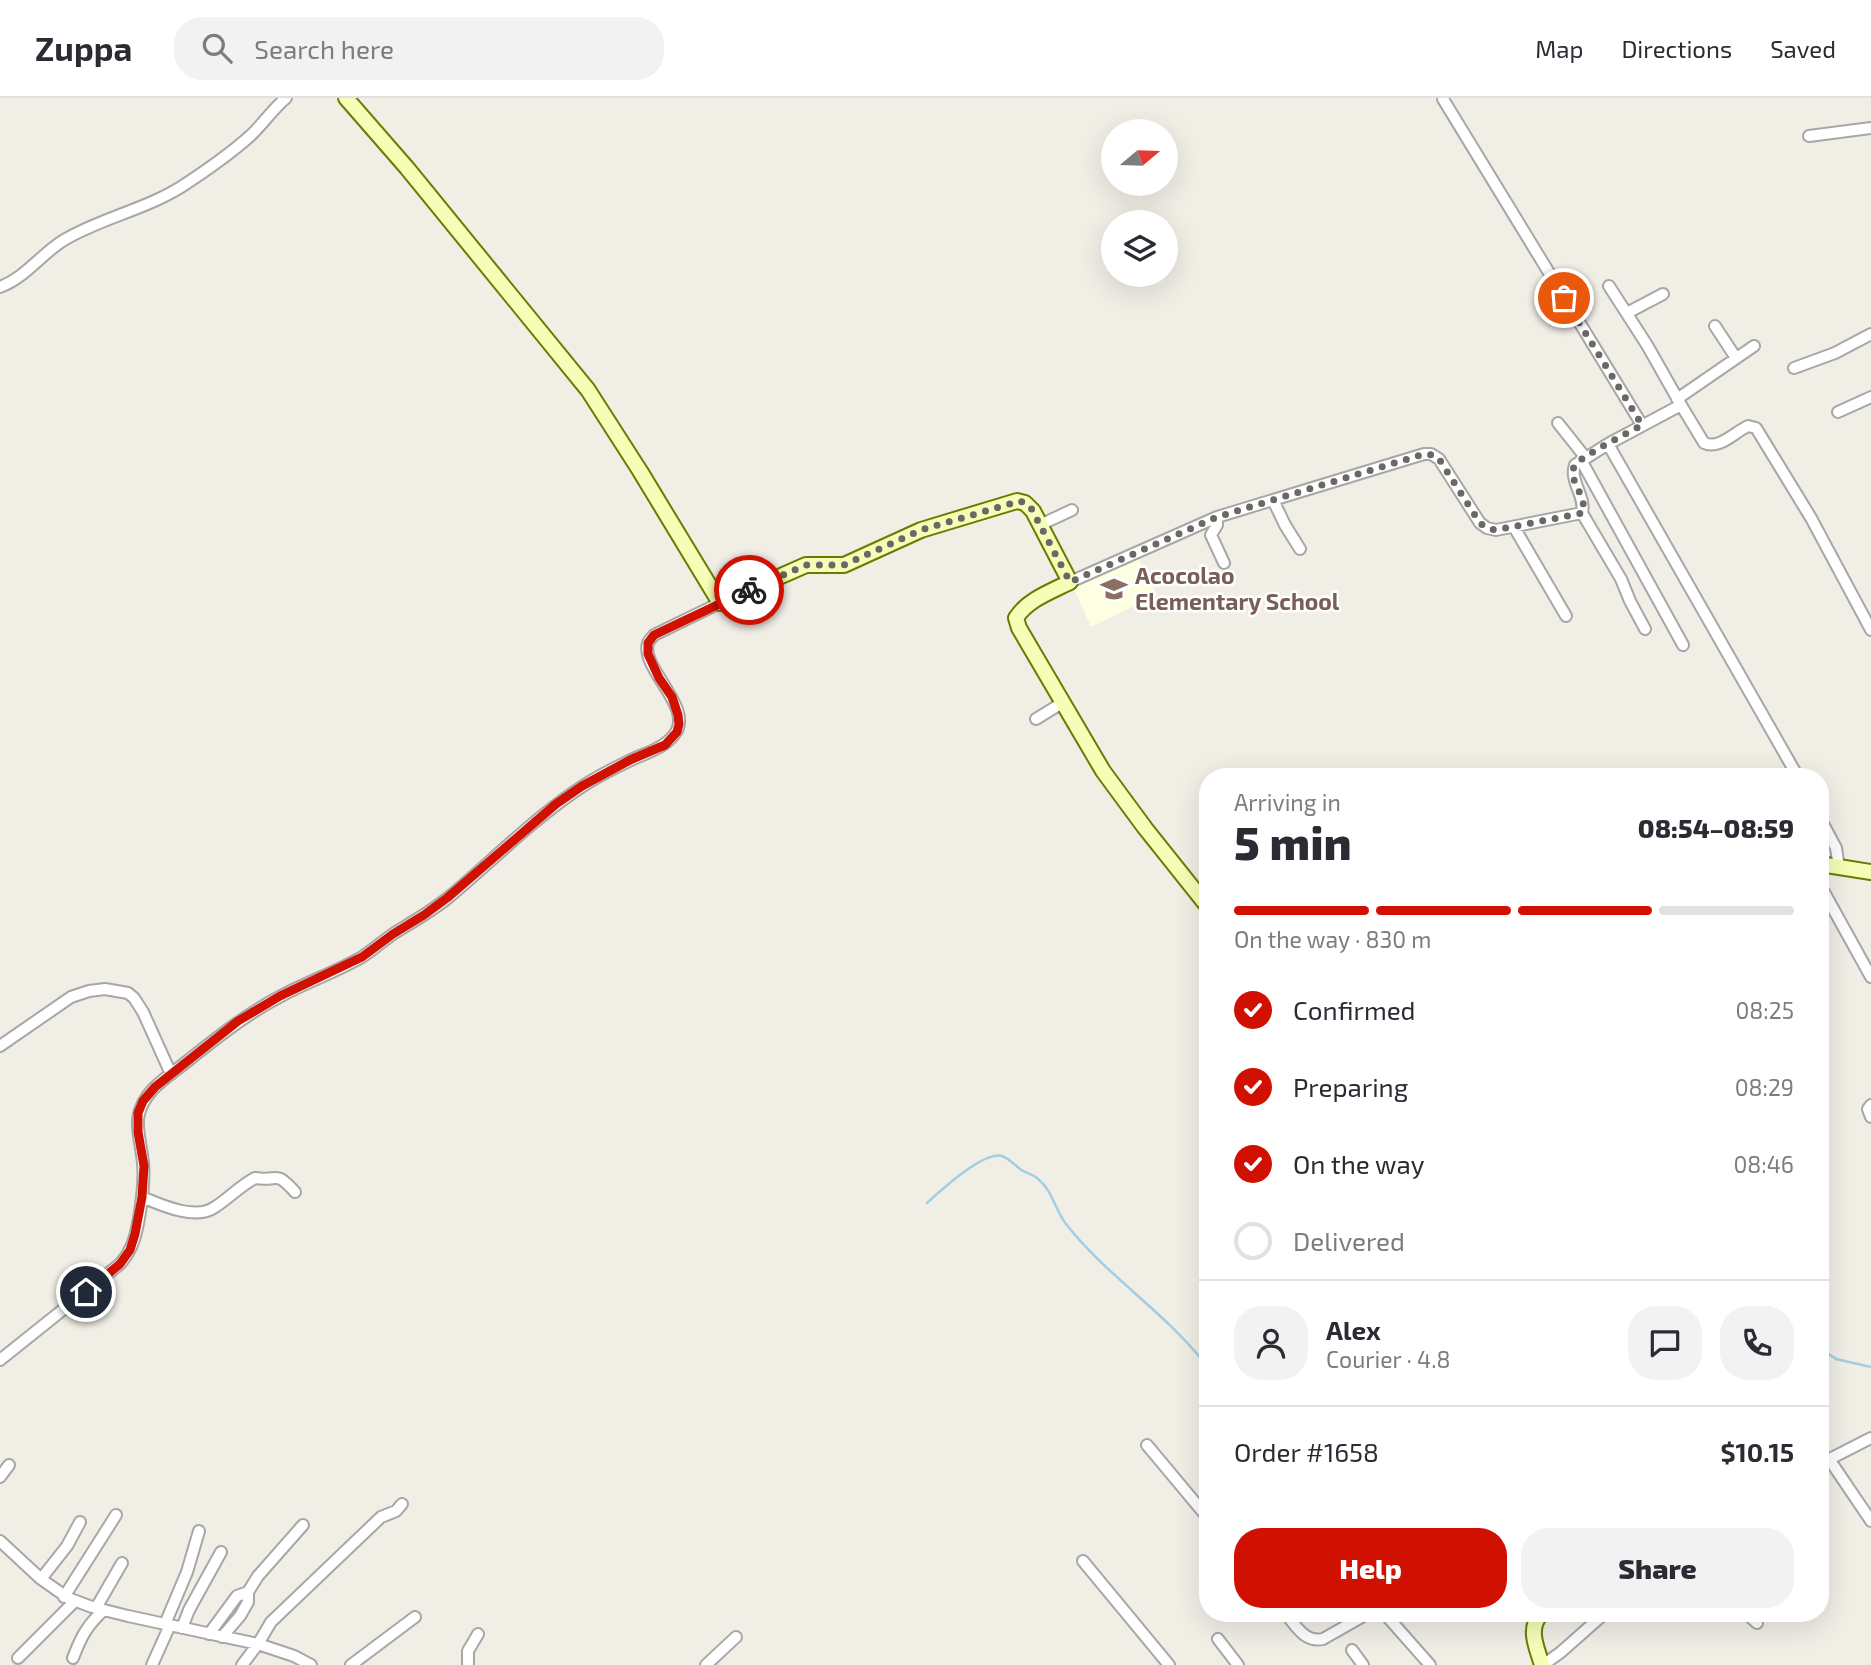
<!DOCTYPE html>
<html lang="en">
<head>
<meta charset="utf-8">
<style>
	body { margin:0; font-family:"Exo 2",sans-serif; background:#f2f2f3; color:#2b2b33; height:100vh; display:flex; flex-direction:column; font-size:26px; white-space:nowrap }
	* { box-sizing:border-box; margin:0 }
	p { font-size:23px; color:#7c7c81 }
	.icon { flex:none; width:38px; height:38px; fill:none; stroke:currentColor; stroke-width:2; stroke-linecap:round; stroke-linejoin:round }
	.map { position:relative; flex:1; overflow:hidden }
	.panel { position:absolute; left:1199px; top:670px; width:630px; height:854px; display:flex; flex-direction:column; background:#fff; border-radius:28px; box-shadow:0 7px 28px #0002 }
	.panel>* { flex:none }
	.needle { width:46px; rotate:71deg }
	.fabs { position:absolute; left:1101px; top:21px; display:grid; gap:14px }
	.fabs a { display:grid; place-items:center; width:77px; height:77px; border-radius:50%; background:#fff; box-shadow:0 7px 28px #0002; font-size:35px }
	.pin { position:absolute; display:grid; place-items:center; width:60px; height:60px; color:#fff; margin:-30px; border:4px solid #fff; border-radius:50%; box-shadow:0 2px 7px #0007 }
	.courier { position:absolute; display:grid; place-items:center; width:70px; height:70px; margin:-35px; border:5px solid #d01000; border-radius:50%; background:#fff; color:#222; box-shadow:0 2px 9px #0007 }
	.head em { font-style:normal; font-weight:800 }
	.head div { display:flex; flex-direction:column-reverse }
	.head { display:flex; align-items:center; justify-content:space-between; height:119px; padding:0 35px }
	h1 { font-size:46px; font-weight:800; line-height:52px }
	.bar { display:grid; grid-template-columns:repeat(4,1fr); gap:10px 7px; align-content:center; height:84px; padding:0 35px }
	.bar i { height:9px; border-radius:5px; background:#e1e1e2 }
	.bar .selected { background:#d01000 }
	.bar p { grid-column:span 4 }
	.line { display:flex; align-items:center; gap:18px; padding:0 35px; border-top:2px solid #e1e1e2 }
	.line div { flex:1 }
	.round { display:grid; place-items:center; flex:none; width:74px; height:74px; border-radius:28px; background:#f2f2f3 }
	ol { padding:0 35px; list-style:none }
	li { display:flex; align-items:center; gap:21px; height:77px }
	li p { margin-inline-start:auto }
	li .icon { padding:7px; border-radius:50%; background:#d01000; color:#fff; stroke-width:4 }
	li:last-child { color:#7c7c81 }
	li i { width:38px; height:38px; border:4px solid #e1e1e2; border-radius:50% }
	.button { display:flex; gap:14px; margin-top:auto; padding:14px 35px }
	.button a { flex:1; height:80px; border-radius:28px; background:#d01000; color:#fff; font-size:28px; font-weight:800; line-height:80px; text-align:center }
	.button a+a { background:#f2f2f3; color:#2b2b33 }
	header { display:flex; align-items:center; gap:42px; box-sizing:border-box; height:98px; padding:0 35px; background:#fff; border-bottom:2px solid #e1e1e2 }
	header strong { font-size:33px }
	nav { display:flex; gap:38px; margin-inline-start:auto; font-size:24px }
	.search { width:490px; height:63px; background:#f2f2f3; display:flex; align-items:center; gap:18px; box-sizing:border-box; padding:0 24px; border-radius:28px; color:#7c7c81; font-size:26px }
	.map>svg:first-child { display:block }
</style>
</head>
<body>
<header>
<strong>Zuppa</strong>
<div class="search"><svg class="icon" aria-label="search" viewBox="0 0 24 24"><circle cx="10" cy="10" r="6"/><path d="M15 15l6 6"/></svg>Search here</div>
<nav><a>Map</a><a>Directions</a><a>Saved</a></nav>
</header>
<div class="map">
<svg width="1871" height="1567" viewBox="0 0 1871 1567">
	<rect width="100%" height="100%" fill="#f1eee6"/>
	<path fill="#fdffe1" d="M1136,457L1157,497L1091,529L1072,486Z"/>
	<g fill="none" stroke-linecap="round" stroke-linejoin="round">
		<path stroke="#a3cee1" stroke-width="2.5" d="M927,1105C940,1093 984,1053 1002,1058C1008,1060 1015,1067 1020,1071C1025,1075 1033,1076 1038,1081C1053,1093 1055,1112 1066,1126C1106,1177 1162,1212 1202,1262L1208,1263
			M1820,1250L1836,1261L1871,1269"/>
		<defs>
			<path id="street" d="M1443,1L1642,327
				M1809,38L1871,30
				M1609,188L1647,247L1681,307
				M0,189C25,180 41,156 64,142C101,120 144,112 181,89C204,74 229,57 250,38C263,26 271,13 286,0
				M1627,215L1663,196
				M1715,228L1736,260
				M1794,270L1835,255L1871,236
				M1677,301L1754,248
				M1838,314L1871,299
				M1558,325L1585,359
				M1608,346L1798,679
				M1581,362L1683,547
				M1273,402L1285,427L1300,451
				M1582,415L1621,481L1630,503L1645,531
				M1217,419V427L1211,437L1224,465
				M1040,427L1072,412
				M1514,429L1566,518
				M1070,484L1217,419L1424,356H1431L1439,361L1480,425L1487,430L1496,432L1582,415C1586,398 1569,383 1575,367L1608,346L1681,307L1704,345C1719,352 1735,334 1748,328L1756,330L1811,420L1871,532
				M1036,621L1062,605
				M1820,720L1836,750L1839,769
				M1820,787L1871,879
				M0,948L71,899L89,893L105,891L128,895L134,900L143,914L171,976
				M1871,1007L1868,1011L1871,1019
				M142,1099C161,1107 196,1123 215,1109C229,1100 240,1088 255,1080C280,1084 274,1071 295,1094
				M0,1262L120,1166C123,1162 127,1158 129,1153C139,1137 145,1085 143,1065C140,1034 129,1018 153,991C164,980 178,971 190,961C219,938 248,915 281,898C307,884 336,874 362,859C374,851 384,842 396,834C414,823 432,813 449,799C491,764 529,725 574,694C591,682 610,672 629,663C645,655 663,651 674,637C696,610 640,571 648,545C649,542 652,540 654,537L720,505
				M1147,1347L1208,1420
				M1829,1361L1871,1423
				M1820,1366L1871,1340
				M0,1379L9,1367
				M0,1443L41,1481L68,1500L92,1509L128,1518L258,1546L294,1558L311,1567
				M1820,1457L1821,1458
				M1083,1463L1169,1567
				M41,1481L67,1448L80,1424
				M64,1499L116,1417
				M96,1510L122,1465
				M1286,1516C1296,1528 1305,1545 1323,1541L1367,1516
				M1385,1516L1430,1567
				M1747,1516L1757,1525
				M165,1526L187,1474L199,1433
				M182,1530L189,1512L221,1454
				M209,1536L237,1498L248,1494
				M222,1539L240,1518L248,1504V1494L258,1478L303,1427
				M1218,1541L1238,1567
				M1352,1552L1363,1567
				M18,1560L75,1503
				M73,1560C81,1539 87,1527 104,1512
				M152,1567L170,1527
				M242,1567L258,1546L271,1524L381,1419L396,1413L402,1406
				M351,1567L415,1519
				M468,1567V1553L478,1536
				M706,1567L736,1539
				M1543,1567L1561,1554L1604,1516"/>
			<path id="secondary" d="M346,0L407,70L588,292L640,373L720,505L806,467H844L921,432L1017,403L1025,405L1033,413L1070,484C1052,493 1027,502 1016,520L1019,530L1103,673L1145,730L1208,809
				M1820,766L1871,774
				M1541,1516C1527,1531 1537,1550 1542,1567"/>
		</defs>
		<use href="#street" stroke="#a7a7a7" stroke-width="14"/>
		<use href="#secondary" stroke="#667e00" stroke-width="18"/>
		<use href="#street" stroke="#fff" stroke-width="10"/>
		<use href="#secondary" stroke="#f5fdb7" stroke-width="14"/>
	</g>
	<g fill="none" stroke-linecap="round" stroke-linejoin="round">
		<path stroke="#696865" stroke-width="7" stroke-dasharray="0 12.6" d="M749,492L806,467H844L921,432L1020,403L1025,405L1031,410L1070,484L1217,419L1424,356L1434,357L1439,361L1480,425L1487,430L1496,432L1583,415C1586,401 1576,391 1573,378C1572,373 1573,371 1575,367C1583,357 1628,335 1642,327L1564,200"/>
		<path stroke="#d01000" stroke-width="9" d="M86,1194L120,1166L130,1152L135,1136L142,1099L144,1068L138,1034V1015L143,1003L155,989L238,923L280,898L362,859L393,836L424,817L447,800L556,706L582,688L630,662L665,647L677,634L679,626L678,617L672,599L659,580L648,556V545L654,537L749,492"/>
	</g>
	<defs>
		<symbol id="school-bare" viewBox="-9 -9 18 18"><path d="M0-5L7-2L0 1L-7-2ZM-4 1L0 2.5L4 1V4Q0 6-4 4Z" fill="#8d6e63" stroke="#fff" stroke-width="2.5" paint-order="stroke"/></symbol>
	</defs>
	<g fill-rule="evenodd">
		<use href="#school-bare" x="1095" y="472" width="38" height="38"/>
	</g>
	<g text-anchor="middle" stroke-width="5" stroke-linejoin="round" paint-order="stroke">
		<g font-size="23" font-weight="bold" fill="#785e54" stroke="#fff" text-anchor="start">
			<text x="1135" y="486">Acocolao<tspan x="1135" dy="26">Elementary School</tspan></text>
		</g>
	</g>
</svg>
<div class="fabs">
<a><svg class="needle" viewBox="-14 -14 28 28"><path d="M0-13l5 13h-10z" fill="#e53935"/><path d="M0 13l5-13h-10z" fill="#7c7c81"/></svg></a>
<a><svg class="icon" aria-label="layers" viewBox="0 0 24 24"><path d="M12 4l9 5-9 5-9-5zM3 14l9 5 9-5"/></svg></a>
</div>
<div class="pin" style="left:1564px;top:200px;background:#ea580c"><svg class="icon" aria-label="bag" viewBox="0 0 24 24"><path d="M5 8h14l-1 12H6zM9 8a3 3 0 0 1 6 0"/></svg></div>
<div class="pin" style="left:86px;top:1194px;background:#1f2937"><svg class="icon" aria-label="home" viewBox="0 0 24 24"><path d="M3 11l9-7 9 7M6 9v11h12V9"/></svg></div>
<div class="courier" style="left:749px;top:492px"><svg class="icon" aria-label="bike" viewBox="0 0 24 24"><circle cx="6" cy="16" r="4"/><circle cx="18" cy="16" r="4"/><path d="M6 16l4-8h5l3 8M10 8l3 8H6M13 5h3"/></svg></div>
<section class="panel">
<div class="head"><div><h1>5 min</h1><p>Arriving in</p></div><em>08:54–08:59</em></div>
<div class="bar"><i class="selected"></i><i class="selected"></i><i class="selected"></i><i></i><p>On the way · 830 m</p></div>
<ol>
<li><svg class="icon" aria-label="check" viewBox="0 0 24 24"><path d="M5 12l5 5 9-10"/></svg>Confirmed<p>08:25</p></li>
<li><svg class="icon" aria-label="check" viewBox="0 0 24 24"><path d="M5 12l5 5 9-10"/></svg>Preparing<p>08:29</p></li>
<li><svg class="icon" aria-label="check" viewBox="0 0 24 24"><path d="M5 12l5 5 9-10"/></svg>On the way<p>08:46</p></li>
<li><i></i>Delivered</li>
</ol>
<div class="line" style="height:126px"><a class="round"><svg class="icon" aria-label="person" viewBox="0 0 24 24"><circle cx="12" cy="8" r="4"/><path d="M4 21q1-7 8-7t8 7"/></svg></a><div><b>Alex</b><p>Courier · 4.8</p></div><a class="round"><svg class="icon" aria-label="chat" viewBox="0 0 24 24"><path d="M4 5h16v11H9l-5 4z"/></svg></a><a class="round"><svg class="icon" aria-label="phone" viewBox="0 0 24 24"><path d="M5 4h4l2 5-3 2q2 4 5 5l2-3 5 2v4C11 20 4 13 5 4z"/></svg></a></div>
<div class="line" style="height:91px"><div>Order #1658</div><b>$10.15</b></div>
<div class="button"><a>Help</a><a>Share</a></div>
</section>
</div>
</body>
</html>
